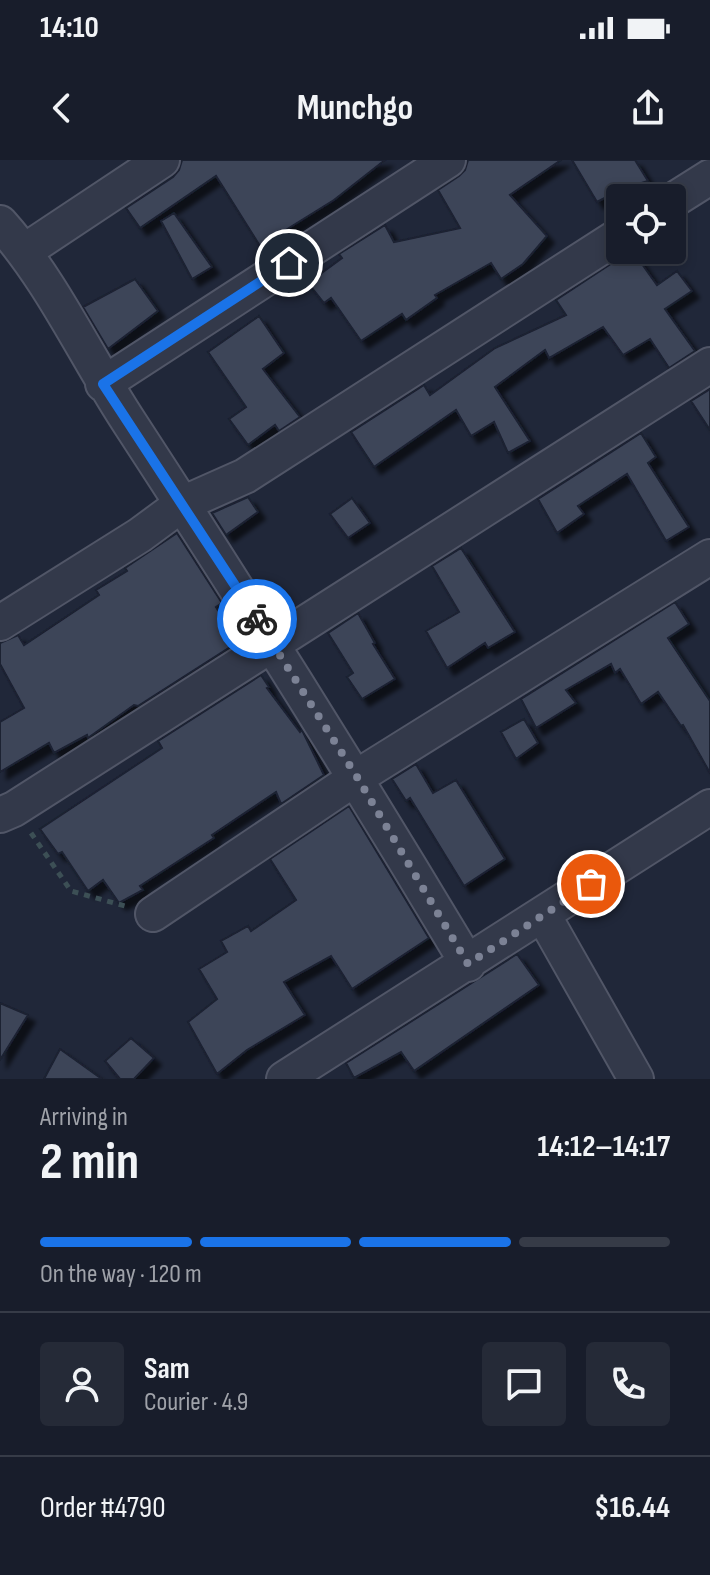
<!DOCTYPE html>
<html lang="en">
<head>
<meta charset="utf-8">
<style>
	body { margin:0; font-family:"Sofia Sans Condensed",sans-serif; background:#252a37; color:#f1f3f6; height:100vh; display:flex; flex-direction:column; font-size:30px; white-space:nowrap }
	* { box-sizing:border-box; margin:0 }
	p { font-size:26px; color:#9fa2a9 }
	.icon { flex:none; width:44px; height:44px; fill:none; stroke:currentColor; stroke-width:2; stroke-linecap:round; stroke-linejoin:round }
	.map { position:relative; height:919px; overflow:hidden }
	.sheet { display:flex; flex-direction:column; background:#181d2b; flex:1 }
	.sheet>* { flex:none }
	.controls { position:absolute; left:606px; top:24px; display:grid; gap:16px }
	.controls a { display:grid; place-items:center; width:80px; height:80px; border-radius:8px; background:#181d2b; box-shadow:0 4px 12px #0003,0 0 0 2px #363b47; font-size:40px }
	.pin { position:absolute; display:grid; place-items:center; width:68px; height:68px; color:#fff; margin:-34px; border:4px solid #fff; border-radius:50%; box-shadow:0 2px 8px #0007 }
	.courier { position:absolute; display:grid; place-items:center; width:80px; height:80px; margin:-40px; border:6px solid #1a73e8; border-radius:50%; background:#fff; color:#222; box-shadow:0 2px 10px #0007 }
	.head em { font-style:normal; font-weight:700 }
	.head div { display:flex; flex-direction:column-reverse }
	.head { display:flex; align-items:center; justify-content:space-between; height:136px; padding:0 40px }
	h1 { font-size:52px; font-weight:700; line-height:60px }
	.bar { display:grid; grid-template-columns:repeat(4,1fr); gap:12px 8px; align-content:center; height:96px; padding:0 40px }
	.bar i { height:10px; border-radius:6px; background:#363b47 }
	.bar .active { background:#1a73e8 }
	.bar p { grid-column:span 4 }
	.line { display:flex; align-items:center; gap:20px; padding:0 40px; border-top:2px solid #363b47 }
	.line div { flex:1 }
	.round { display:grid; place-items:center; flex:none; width:84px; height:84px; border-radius:8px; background:#252a37 }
	.status { display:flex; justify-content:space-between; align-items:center; height:56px; padding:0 40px; background:#181d2b; direction:ltr }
	.status svg { height:22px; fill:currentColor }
	header { display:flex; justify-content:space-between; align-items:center; height:104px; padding:0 40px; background:#181d2b; font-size:36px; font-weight:700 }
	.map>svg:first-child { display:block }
</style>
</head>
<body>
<div class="status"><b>14:10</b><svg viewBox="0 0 49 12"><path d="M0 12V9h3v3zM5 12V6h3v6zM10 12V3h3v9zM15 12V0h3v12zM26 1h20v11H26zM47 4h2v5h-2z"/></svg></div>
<header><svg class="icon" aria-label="back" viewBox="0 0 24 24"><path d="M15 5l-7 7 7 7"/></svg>Munchgo<svg class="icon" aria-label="share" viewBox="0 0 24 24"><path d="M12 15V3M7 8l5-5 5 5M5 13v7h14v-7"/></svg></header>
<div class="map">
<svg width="710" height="919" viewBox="0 0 710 919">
	<defs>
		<filter id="shadow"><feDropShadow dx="7" dy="7" stdDeviation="2" flood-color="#0009"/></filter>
	</defs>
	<rect width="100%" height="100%" fill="#202739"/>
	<path fill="#3c4459" stroke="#1b2030" stroke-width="2" filter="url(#shadow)" d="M182,0H385L334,40L260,86L216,16L140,68L126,48L173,17L179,10Z
		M468,0H561L510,35L547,76L523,104L501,119L491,103L435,135L437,138L406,160L402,154L361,181L331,138L324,143L308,123L342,98L339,94L385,65L394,82L460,68L438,30L459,16L465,10Z
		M572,0H635L648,21L622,29L597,42Z
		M174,53L212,107L192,119L161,61Z
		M632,90L657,125L677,111L692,131L665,149L695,191L669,208L650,179L623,195L603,167L549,198L545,190L495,227L530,281L508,293L494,262L471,276L456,250L374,307L351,272L424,225L430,235L495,188L566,155L556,140Z
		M135,119L158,151L108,189L83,147Z
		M259,156L284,193L263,209L300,257L279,271L275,265L248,285L229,259L246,247L208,192Z
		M710,229V270L691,241Z
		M641,273L656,297L648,303L689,367L666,381L627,314L578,346L584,354L557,373L538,339Z
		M248,337L258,352L226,375L212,353Z
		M352,338L370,363L348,378L330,354Z
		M177,373L222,443L216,447L238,482L138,546L134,545L88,578L87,575L54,593L49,583L0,612V562L24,548L0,504V483L18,475L24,485L99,435L96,430L127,411L125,408Z
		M461,388L515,472L488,488L485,483L447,508L426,471L459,452L432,406Z
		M675,442L689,464L668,478L710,541V613L683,565L681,566L658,532L641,544L620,509L615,513L611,504L566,530L576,543L536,568L521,539Z
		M358,453L375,483L373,484L395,519L362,539L347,517L353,513L328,473Z
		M261,515L269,527L267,528L300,572L302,570L324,615L281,644L276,632L212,675L214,678L140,726L143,730L119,743L103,720L88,731L62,692L58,694L40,669L162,588L158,581Z
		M524,559L538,583L516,599L501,572Z
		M416,604L433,633L456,620L505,699L464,726L410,638L406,641L392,619Z
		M349,646L429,778L352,829L331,796L284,822L305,855L247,890L217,914L188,862L217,839L199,809L227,792L221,781L248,766L251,771L296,740L270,699Z
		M517,794L539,825L414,911L401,892L354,918L346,903Z
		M0,843L28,855L0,900Z
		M131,878L154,898L134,919H120L105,901Z
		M60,889L102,919H44Z"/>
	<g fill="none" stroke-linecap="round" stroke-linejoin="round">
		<defs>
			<path id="minor" d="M672,41L710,17
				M0,63C53,122 87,199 131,265C247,443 359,622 468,804
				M25,91L162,0
				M103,224L448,0
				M0,463L140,375L182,344L245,316L620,75
				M0,655L14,649L710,205
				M153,754L357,617L710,397
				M543,755L636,919
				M284,919L710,647"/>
		</defs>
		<use href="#minor" stroke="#515667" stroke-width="38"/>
		<path stroke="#3c4f55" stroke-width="5" stroke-dasharray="6 6" stroke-linecap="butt" d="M31,673L71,731L125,746"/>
		<use href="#minor" stroke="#33394a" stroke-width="34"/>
	</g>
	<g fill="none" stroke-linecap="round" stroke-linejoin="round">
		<path stroke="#7c8295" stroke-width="8" stroke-dasharray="0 14.4" d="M257,459L357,617L468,804L591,724"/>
		<path stroke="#1a73e8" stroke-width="10" d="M257,459L103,224L289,103"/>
	</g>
</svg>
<div class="controls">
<a><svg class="icon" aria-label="locate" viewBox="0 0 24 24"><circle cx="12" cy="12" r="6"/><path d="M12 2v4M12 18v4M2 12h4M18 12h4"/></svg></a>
</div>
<div class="pin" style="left:591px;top:724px;background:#ea580c"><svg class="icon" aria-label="bag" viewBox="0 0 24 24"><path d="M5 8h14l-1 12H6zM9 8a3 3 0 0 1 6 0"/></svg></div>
<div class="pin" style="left:289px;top:103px;background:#1f2937"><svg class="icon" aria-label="home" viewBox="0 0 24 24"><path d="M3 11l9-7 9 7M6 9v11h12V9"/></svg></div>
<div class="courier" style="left:257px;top:459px"><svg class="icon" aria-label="bike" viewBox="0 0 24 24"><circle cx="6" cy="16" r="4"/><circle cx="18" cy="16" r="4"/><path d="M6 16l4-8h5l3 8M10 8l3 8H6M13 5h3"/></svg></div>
</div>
<section class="sheet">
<div class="head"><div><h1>2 min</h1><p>Arriving in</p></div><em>14:12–14:17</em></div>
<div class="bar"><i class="active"></i><i class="active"></i><i class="active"></i><i></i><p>On the way · 120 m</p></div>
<div class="line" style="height:144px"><a class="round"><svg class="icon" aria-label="person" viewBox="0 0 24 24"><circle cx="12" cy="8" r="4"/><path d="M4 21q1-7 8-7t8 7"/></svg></a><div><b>Sam</b><p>Courier · 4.9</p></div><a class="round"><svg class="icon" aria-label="chat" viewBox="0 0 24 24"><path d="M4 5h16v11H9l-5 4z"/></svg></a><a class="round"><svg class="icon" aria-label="phone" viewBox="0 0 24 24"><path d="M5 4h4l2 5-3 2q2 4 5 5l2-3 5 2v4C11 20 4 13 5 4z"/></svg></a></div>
<div class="line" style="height:104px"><div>Order #4790</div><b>$16.44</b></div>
</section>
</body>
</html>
